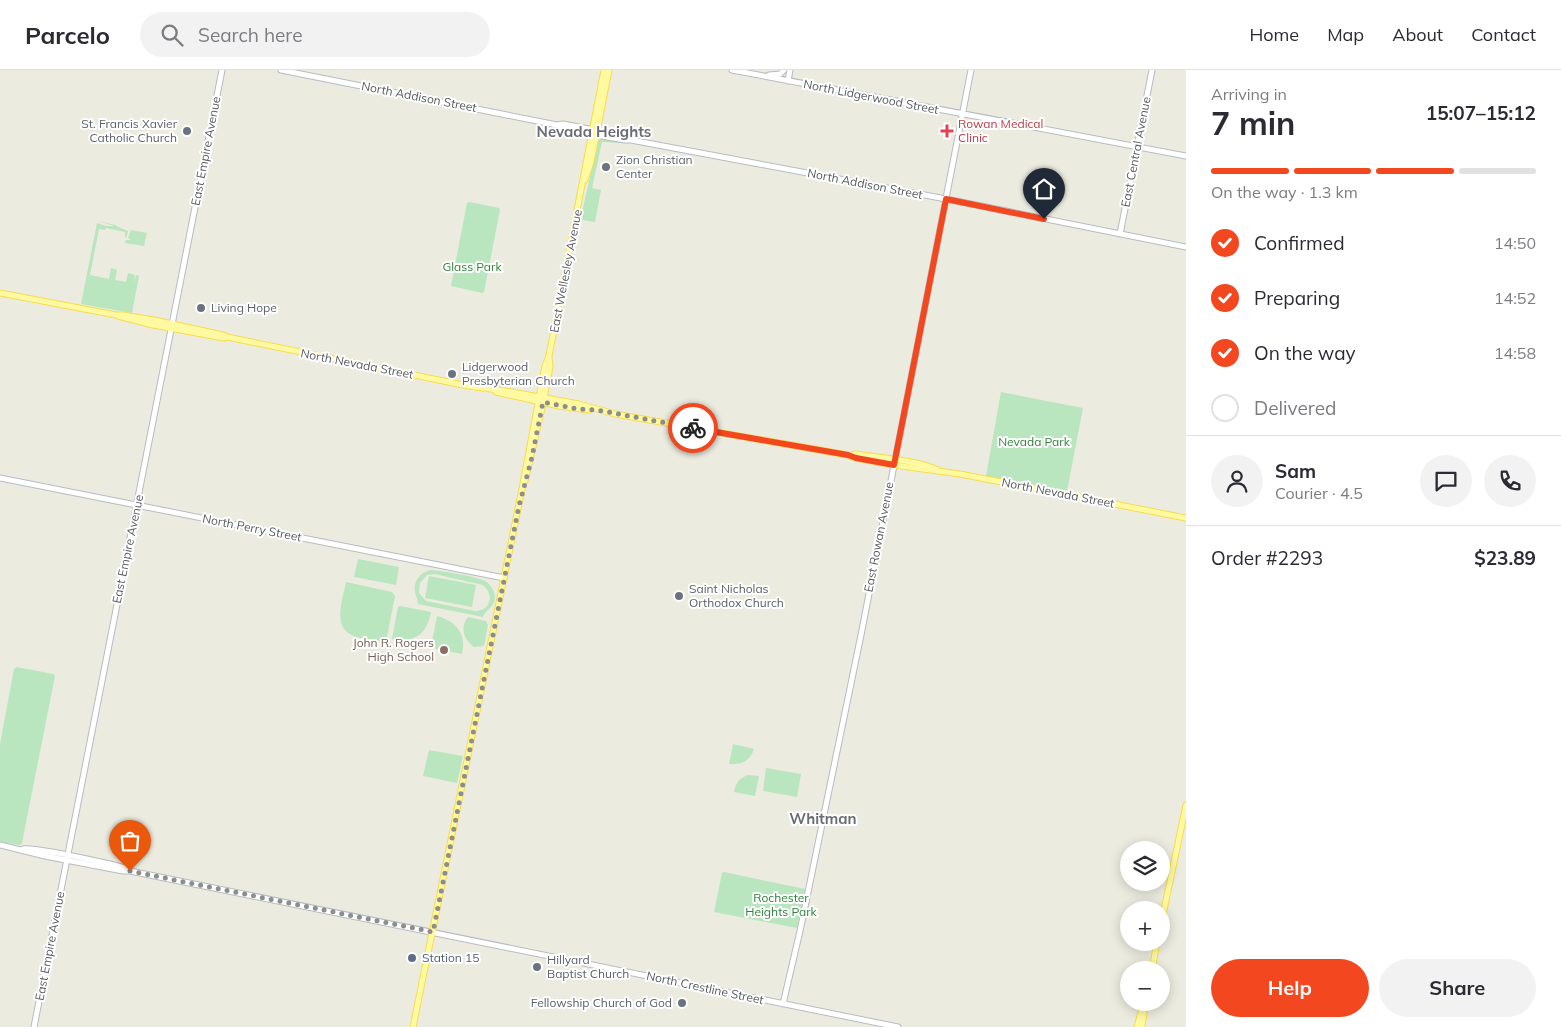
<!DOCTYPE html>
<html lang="en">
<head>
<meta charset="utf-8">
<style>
	body { margin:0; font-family:Mulish,sans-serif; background:#f2f2f3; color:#2b2b33; height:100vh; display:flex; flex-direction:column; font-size:19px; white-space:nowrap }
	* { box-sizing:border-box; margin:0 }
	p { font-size:16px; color:#7c7c81 }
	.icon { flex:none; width:28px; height:28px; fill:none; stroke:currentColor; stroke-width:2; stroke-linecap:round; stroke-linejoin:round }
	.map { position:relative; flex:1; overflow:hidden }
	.details { display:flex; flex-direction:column; background:#fff; width:375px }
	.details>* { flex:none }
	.fabs { position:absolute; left:1120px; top:771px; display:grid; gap:10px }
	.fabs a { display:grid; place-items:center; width:50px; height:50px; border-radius:50%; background:#fff; box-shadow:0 2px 12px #0003; font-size:25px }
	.pin { position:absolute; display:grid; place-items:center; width:42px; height:42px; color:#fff; margin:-51px -21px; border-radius:50% 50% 50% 0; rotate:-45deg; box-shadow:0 0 5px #0007 }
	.pin .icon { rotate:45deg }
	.courier { position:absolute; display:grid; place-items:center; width:50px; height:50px; margin:-25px; border:4px solid #f2471f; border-radius:50%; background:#fff; color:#222; box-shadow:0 1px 6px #0007 }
	.headline em { font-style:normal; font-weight:700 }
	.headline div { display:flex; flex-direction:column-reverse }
	.headline { display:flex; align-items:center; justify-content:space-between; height:85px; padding:0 25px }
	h1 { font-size:32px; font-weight:700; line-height:38px }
	.bar { display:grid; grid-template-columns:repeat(4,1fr); gap:8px 5px; align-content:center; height:60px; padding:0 25px }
	.bar i { height:6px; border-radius:4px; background:#e1e1e2 }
	.bar .current { background:#f2471f }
	.bar p { grid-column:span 4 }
	.line { display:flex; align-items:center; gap:12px; padding:0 25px; border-top:1px solid #e1e1e2 }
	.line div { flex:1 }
	.round { display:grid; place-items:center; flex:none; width:52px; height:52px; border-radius:26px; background:#f2f2f3 }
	ol { padding:0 25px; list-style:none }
	li { display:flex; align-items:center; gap:15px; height:55px }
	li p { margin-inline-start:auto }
	li .icon { padding:5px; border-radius:50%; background:#f2471f; color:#fff; stroke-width:4 }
	li:last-child { color:#7c7c81 }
	li i { width:28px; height:28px; border:2px solid #e1e1e2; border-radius:50% }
	.cta { display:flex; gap:10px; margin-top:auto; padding:10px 25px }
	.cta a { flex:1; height:58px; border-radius:30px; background:#f2471f; color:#fff; font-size:20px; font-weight:700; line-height:58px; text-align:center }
	.cta a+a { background:#f2f2f3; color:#2b2b33 }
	header { display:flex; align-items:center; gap:30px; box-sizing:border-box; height:70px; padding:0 25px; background:#fff; border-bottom:1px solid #e1e1e2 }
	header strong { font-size:24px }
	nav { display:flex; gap:28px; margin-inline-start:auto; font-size:18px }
	.search { width:350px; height:45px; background:#f2f2f3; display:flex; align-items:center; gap:12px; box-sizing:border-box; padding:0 18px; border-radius:28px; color:#7c7c81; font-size:19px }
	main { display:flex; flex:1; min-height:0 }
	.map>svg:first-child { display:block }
</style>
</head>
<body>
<header>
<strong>Parcelo</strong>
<div class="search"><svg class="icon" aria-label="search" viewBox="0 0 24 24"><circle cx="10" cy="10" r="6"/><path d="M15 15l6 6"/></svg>Search here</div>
<nav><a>Home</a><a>Map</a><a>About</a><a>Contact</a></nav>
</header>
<main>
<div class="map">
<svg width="1186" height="957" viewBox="0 0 1186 957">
	<rect width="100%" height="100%" fill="#ecebdf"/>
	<path fill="#b9e6be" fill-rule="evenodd" d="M601,68L620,72V73L602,72L592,118L601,120L595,152L582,150L581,147L598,70Z
		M469,132L499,138L500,140L484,222L482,223L451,216L467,133Z
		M97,151L116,155V156L128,161L127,166L125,168V162L106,158L105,160L99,159L90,205L109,209L111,198L117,200L115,210L126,212L128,203L135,205L134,214L136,205L139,206L132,243L81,234L97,153L106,156H115Z
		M131,160L147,163L144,176L125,173L126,170H131L128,168Z
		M1001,322L1083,338L1067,421L986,406Z
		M358,489L399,497L396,515L354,507Z
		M430,500C442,501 475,506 485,511C490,514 495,521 495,527C495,537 485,540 483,547L418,534C418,529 416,527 415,522C413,511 420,503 430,500ZM434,504L483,515C495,525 490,541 475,541L426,531L419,523L420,513L427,505Z
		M429,506L476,515L472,537L425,528Z
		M346,512L392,522L395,526L386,572C376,570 364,570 354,566C331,558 343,529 346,512Z
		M400,536L431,542C426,566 415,572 392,569L398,537Z
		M437,546C456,551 467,564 462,584L436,579L432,572Z
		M468,547L486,551L488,555L484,576L474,577C463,569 460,557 468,547Z
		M17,597L53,604L55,606L22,773L20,775L0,772V674L14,599Z
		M733,674L754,679C750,691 742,695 729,694Z
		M429,680L463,686L457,713L423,706Z
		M766,698L801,704L797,727L763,721Z
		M748,705L759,706L755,726L734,722C736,713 739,708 748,705Z
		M724,802L805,819L797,858L714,842L722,803Z"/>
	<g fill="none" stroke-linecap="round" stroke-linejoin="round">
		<defs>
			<path id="secondary" d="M281,0L557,55L563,54L625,66L631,69
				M732,0L1186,86
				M769,5L780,4L784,0
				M788,11L790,0
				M557,55C571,63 607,66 624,70H631L946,129L1186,177
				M1120,164L1152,0
				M0,408L504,508
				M0,775L45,786L123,801H130L898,957
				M23,779C35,777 114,794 128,799
				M783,934L800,861L861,565L971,0
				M34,957L222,0"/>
			<path id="primary" d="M585,110L591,92L609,0
				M0,223L116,245H123L154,250L223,265L227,267L468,316L506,321L579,334L615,344L848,385L856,388L894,395L960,404L1186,448
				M118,246L153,255L224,268
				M496,322L559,336L589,340
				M851,385L856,384C880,388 917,390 938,400
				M525,411L542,338L550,297L549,287
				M1161,854L1186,735
				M1152,900L1157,872
				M413,957L522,419L545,296L549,286L604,0
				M1137,957L1144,932
				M1142,957L1144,943"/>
		</defs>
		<use href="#secondary" stroke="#b8bbc2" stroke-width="7"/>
		<use href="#primary" stroke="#f9dc4b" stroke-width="7"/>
		<use href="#secondary" stroke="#fff" stroke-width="5"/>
		<use href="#primary" stroke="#fffaa1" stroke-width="5"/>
	</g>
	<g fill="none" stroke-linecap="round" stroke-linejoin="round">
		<path stroke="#8c8d8d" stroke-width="5" stroke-dasharray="0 9" d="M130,801L433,862L519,436L532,387L543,332L578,339L597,340L693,358"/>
		<path stroke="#f2471f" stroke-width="6" d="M693,358L848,385L856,388L894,395L946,129L1044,149"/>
	</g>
	<g fill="#6b7280" stroke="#fff" stroke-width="2">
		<circle cx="187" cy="61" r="5"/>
		<circle cx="606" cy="97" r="5"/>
		<circle cx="201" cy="238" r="5"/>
		<circle cx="452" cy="304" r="5"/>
		<circle cx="679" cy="526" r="5"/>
		<circle cx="537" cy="897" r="5"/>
		<circle cx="682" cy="933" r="5"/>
	</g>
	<path fill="#e0444e" stroke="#fff" stroke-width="2" d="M944.5 53.5h5v5h5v5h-5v5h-5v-5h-5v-5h5z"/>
	<circle fill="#8d6e63" stroke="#fff" stroke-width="2" cx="444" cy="580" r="5"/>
	<circle fill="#5c6f8a" stroke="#fff" stroke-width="2" cx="412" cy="888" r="5"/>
	<g text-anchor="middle" stroke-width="4" stroke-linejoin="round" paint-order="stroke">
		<g font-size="12" fill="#585b61" stroke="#fff">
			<text transform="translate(419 27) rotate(11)" y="4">North Addison Street</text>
			<text transform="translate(871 27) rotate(11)" y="4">North Lidgerwood Street</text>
			<text transform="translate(206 81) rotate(-79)" y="4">East Empire Avenue</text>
			<text transform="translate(1136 82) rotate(-79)" y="4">East Central Avenue</text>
			<text transform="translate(865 114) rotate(11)" y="4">North Addison Street</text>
			<text transform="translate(566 201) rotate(-79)" y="4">East Wellesley Avenue</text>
			<text transform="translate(357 294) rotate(11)" y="4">North Nevada Street</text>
			<text transform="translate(1058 423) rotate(11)" y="4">North Nevada Street</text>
			<text transform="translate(252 458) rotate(11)" y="4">North Perry Street</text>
			<text transform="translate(879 467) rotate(-79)" y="4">East Rowan Avenue</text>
			<text transform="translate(128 479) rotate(-78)" y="4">East Empire Avenue</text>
			<text transform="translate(50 876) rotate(-79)" y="4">East Empire Avenue</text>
			<text transform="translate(705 918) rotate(12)" y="4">North Crestline Street</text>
		</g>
		<g font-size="12" fill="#5b616d" stroke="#fff" text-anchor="start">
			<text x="177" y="58" text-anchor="end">St. Francis Xavier<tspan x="177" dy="14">Catholic Church</tspan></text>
			<text x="616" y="94">Zion Christian<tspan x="616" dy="14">Center</tspan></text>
			<text x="211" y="242">Living Hope</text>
			<text x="462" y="301">Lidgerwood<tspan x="462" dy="14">Presbyterian Church</tspan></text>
			<text x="689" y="523">Saint Nicholas<tspan x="689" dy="14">Orthodox Church</tspan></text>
			<text x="547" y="894">Hillyard<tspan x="547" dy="14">Baptist Church</tspan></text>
			<text x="672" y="937" text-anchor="end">Fellowship Church of God</text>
		</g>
		<g font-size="12" fill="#be3a42" stroke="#fff" text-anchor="start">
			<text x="958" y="58">Rowan Medical<tspan x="958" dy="14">Clinic</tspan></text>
		</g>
		<g font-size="12" fill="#2e823c" stroke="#fff">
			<text x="472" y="201">Glass Park</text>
			<text x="1034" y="376">Nevada Park</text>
			<text x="781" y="832">Rochester<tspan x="781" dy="14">Heights Park</tspan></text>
		</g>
		<g font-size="12" fill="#785e54" stroke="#fff" text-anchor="end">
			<text x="434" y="577">John R. Rogers<tspan x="434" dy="14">High School</tspan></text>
		</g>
		<g font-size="12" fill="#4e5e75" stroke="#fff" text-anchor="start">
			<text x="422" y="892">Station 15</text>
		</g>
		<g font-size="15" font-weight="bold" fill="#696d73" stroke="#fff">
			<text x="594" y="67">Nevada Heights</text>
			<text x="823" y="754">Whitman</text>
		</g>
	</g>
</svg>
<div class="fabs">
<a><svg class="icon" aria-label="layers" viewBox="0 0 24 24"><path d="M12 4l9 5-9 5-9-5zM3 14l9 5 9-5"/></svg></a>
<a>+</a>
<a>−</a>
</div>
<div class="pin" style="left:130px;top:801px;background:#ea580c"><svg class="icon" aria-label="bag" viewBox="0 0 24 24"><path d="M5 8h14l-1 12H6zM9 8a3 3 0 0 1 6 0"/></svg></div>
<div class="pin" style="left:1044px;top:149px;background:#1f2937"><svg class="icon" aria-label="home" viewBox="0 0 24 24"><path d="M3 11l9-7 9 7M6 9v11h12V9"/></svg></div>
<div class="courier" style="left:693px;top:358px"><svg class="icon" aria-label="bike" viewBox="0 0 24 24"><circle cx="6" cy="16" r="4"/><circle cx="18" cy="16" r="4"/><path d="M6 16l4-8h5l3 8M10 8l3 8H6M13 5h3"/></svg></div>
</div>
<section class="details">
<div class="headline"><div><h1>7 min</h1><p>Arriving in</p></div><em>15:07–15:12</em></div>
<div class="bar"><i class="current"></i><i class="current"></i><i class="current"></i><i></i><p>On the way · 1.3 km</p></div>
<ol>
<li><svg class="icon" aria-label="check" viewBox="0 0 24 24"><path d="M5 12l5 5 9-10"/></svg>Confirmed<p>14:50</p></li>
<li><svg class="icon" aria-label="check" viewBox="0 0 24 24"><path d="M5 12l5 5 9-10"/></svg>Preparing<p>14:52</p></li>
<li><svg class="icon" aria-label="check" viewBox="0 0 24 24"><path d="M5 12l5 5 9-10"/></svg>On the way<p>14:58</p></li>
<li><i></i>Delivered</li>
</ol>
<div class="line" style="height:90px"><a class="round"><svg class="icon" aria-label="person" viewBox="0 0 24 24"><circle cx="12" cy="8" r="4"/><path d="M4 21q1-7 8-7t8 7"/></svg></a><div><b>Sam</b><p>Courier · 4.5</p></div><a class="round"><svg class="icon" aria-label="chat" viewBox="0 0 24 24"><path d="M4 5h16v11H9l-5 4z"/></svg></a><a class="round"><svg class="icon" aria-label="phone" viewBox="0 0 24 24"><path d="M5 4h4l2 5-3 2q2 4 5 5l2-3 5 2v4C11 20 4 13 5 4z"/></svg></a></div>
<div class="line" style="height:65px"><div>Order #2293</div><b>$23.89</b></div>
<div class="cta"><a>Help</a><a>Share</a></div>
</section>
</main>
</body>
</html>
